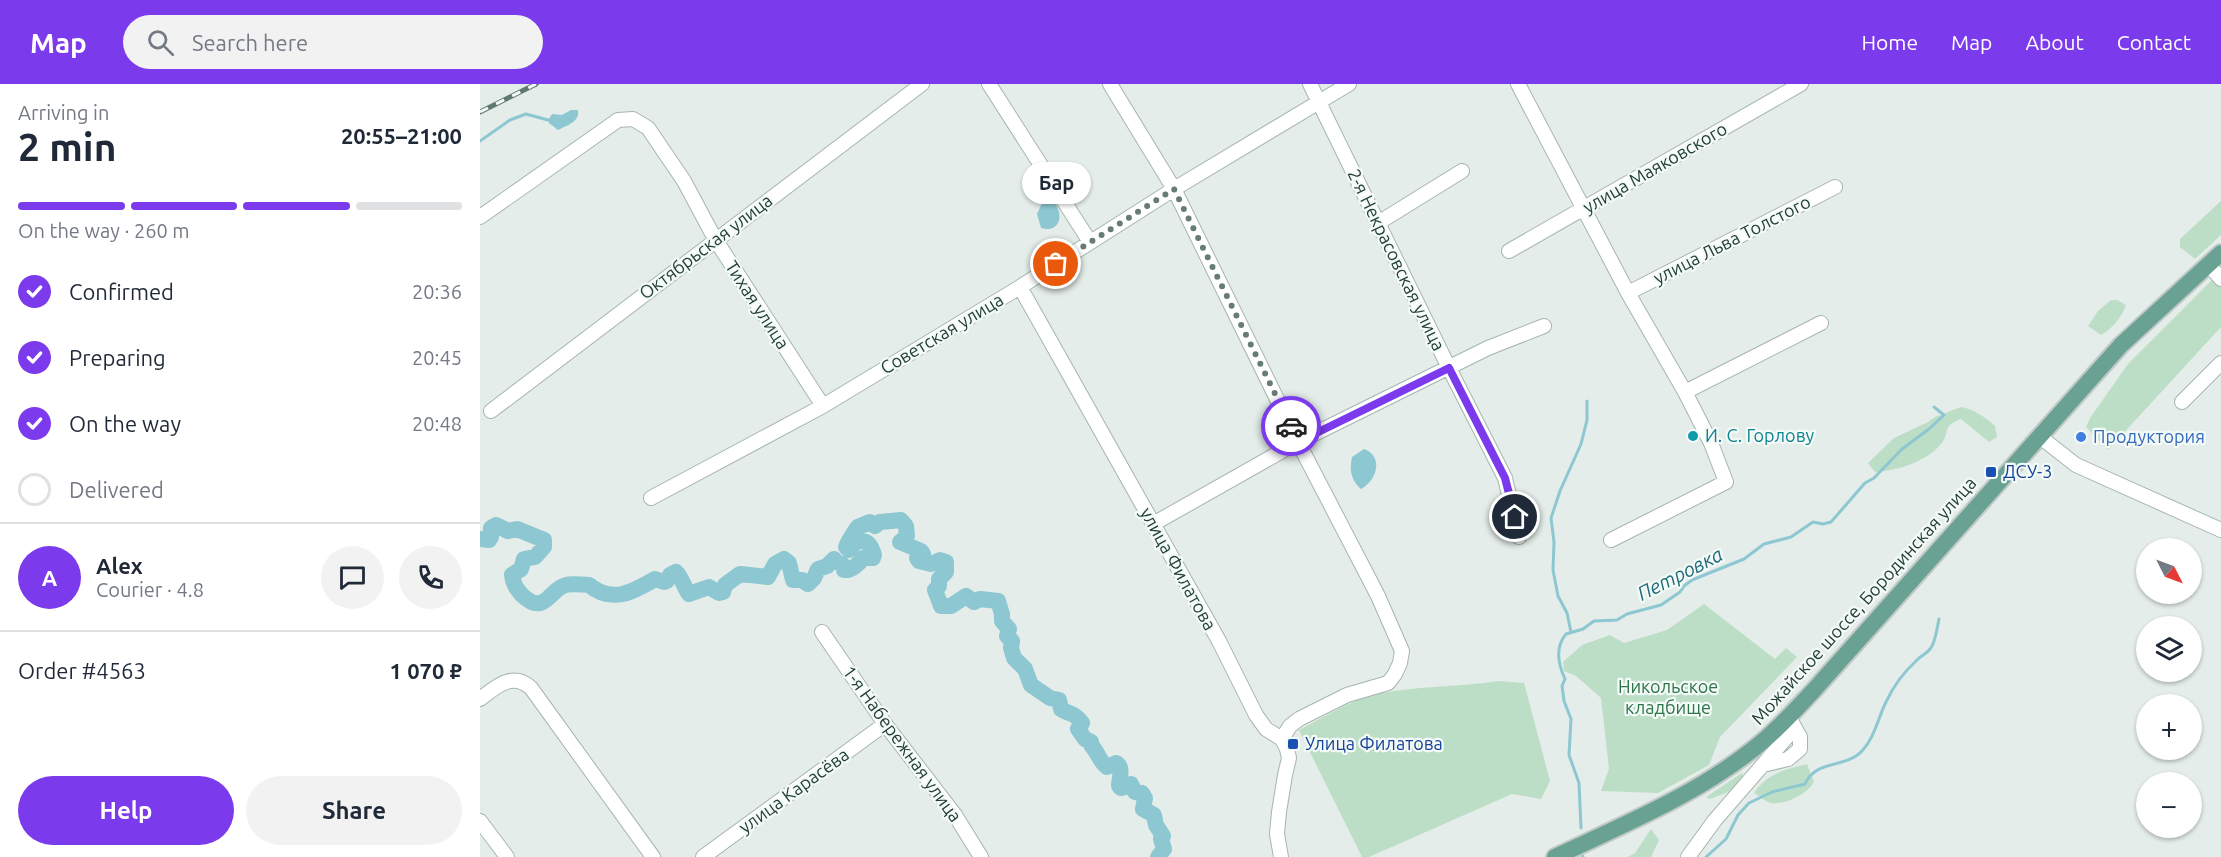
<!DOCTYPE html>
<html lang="en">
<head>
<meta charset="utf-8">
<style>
	body { margin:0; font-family:Ubuntu,sans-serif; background:#f2f2f3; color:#1f2937; height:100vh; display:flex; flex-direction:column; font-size:22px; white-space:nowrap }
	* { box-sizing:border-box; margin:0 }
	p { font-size:20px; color:#747a83 }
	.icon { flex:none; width:33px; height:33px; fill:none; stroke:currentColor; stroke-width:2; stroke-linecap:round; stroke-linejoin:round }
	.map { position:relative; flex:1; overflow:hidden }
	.sheet { display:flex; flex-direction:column; background:#fff; width:480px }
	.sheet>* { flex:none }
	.needle { width:39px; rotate:132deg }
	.tools { position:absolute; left:1656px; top:454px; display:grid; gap:12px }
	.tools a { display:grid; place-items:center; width:66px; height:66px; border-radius:50%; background:#fff; box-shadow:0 2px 4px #0004; font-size:30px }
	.pin { position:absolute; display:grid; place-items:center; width:51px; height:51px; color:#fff; margin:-26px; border:3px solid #fff; border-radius:50%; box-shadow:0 2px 6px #0007 }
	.courier { position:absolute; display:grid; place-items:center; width:60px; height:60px; margin:-30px; border:4px solid #7c3aed; border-radius:50%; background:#fff; color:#222; box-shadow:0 2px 8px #0007 }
	.bubble { position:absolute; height:42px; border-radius:21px; background:#fff; box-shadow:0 2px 4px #0004; font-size:20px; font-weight:700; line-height:42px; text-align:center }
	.summary em { font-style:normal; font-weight:700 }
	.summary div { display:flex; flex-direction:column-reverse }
	.summary { display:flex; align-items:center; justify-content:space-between; height:102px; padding:0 18px }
	h1 { font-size:39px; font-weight:700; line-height:45px }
	.bar { display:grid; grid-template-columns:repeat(4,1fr); gap:9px 6px; align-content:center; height:72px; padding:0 18px }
	.bar i { height:8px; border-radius:4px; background:#e0e1e3 }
	.bar .active { background:#7c3aed }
	.bar p { grid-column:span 4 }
	.line { display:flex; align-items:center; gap:15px; padding:0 18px; border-top:2px solid #e0e1e3 }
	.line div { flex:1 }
	.round { display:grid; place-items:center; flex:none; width:63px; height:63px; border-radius:32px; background:#f2f2f3 }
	ol { padding:0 18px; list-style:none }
	li { display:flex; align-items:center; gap:18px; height:66px }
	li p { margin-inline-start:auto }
	li .icon { padding:6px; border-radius:50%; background:#7c3aed; color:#fff; stroke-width:4 }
	li:last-child { color:#747a83 }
	li i { width:33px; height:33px; border:3px solid #e0e1e3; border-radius:50% }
	.primary-button { display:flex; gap:12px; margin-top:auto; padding:12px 18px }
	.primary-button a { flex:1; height:69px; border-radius:36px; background:#7c3aed; color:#fff; font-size:24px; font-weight:700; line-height:69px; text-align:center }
	.primary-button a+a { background:#f2f2f3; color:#1f2937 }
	header { display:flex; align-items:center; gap:36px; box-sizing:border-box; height:84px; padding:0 30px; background:#7c3aed; color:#fff }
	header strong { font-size:28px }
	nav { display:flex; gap:33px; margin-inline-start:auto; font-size:21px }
	.search { width:420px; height:54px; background:#f2f2f3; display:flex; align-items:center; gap:15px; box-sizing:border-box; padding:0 21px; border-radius:33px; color:#747a83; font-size:22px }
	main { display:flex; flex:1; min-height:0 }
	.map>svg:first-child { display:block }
</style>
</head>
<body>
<header>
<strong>Map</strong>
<div class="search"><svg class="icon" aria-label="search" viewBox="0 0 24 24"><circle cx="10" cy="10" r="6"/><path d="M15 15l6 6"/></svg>Search here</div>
<nav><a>Home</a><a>Map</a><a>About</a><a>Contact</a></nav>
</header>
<main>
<section class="sheet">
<div class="summary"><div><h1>2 min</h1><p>Arriving in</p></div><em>20:55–21:00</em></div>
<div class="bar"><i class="active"></i><i class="active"></i><i class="active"></i><i></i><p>On the way · 260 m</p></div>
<ol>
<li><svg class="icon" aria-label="check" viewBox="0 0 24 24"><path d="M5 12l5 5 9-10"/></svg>Confirmed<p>20:36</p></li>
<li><svg class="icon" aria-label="check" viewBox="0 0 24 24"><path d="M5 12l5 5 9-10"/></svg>Preparing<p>20:45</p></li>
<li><svg class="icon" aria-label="check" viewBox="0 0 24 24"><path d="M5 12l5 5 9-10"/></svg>On the way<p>20:48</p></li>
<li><i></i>Delivered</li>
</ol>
<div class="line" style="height:108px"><b class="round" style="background:#7c3aed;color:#fff">A</b><div><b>Alex</b><p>Courier · 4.8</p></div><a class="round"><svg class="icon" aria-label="chat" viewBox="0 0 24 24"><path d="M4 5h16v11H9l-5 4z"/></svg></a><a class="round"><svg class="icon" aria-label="phone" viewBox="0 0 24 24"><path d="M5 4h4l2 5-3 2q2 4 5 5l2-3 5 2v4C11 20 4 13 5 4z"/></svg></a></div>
<div class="line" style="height:78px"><div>Order #4563</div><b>1 070 ₽</b></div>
<div class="primary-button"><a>Help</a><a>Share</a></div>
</section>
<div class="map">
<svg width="1741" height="773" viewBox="0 0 1741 773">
	<rect width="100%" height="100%" fill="#e4ede9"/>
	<path fill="#bddec6" d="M1741,117V151L1715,175L1700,163V155Z
		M1735,193L1741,200V243L1628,366L1606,343L1610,334L1648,280Z
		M1631,216H1637L1646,221C1642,233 1632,245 1621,251L1608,242L1618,227Z
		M1481,323C1495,326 1504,332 1515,342L1517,353L1509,358L1481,335C1462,342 1470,347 1462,359C1448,377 1417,387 1395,388L1388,379L1414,354L1448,338L1455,333Z
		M1224,520L1295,575L1306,564L1317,573L1240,653L1229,681L1178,709L1121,707L1129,685L1121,614L1096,592L1084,587L1083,578L1102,561L1130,551L1144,559L1187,546Z
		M1018,597L1044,599L1070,697L1061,715L1032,710L889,773H882L819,646C839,636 864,620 885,613C929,601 974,604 1018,597Z
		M1327,680L1334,698C1327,710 1306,721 1291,719C1286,718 1279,712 1274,709C1288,689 1304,686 1327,680Z
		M1262,689L1263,693L1251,707L1230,715L1226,713Z
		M1171,745L1179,756L1171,773H1148L1155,769Z"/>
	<path fill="#8dc7d1" d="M91,26H98C100,38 87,41 78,46L69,39L68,36L72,30L82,31Z
		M569,114C585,124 583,150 561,144L557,130L563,117Z
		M884,365C904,372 897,397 881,405C871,396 869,386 872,373Z"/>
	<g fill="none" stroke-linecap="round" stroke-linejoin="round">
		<path stroke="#8dc7d1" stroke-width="3" d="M0,57L30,36L46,30L68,36
			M1091,548L1087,529L1078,512L1073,486L1074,458L1071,434L1080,407L1101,360L1107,336V317
			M1101,744L1099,699L1089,671L1091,635L1084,617L1082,602L1085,595C1078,580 1075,563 1086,550L1103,545L1114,537L1137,536L1147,530L1181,521L1200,508L1204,502L1212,496L1264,475L1284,460L1311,453L1333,438L1343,440L1351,438L1385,399L1394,394L1422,365L1449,345L1464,331L1454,323
			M1102,771L1103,773
			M1226,773L1246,755L1258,731L1269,719L1292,708L1325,700C1336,675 1365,685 1382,667C1395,653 1398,634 1406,618C1413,603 1424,588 1436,577C1441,571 1448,570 1452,562C1456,554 1457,544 1459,535"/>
		<path stroke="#8dc7d1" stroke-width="16" d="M0,455L9,456L11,453V444L16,441L28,447L37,445L64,456V463L55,473L44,475L41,485L32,491C33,500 36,504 42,511C65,533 69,505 86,501C92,499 102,501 109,501C132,520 153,508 175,495L184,498L187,497L190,491L196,488C202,494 204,503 209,510L229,503L239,509L243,508L245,501L260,490L288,493L295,480L304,475L309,479L313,496H322L328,500L334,494L338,485L347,482L354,475L356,478L362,480L364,486C371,487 379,480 383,474H393L394,471C391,461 388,455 376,458L369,466L366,463C366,461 376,445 378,443L390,438L395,442L400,438L421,436L426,442L427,452L420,458L441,467L443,470L437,474L439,477L451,480L460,476L466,478V488L459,495V502L455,506L461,522H471L486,512L494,518L500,515L518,517L522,530V537L529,545L527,552L532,557L531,564L534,574L545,585L551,601L570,614L579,616L581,625C590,631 594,628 602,639L598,645L605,655L611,658V661C618,668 619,677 627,683L636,679C644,683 639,694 639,702L641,704L651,700L655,708L662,709L665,714L663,725L674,731L676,741L683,752L681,755L684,765L678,773"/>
		<defs>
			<path id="minor" d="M509,0L610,158
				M630,0L694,105L818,358L898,512L922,567L920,579L915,590L908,599L867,611L819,635L810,642L802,655
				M830,0L969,284L1025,394L1039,453
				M1038,0L1148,209L1205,308
				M0,133L138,36L153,35L168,44L204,97L235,155L343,322
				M898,139L982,87
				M1029,167L1321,0
				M1728,180L1741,195
				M540,203L739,557L776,631L786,645L802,655L807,665L809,674L805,691L799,728L797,750L801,773
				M1148,209L1355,103
				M1702,318L1741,279
				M11,327L442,0
				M1559,352L1596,381L1741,446
				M171,414L343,322L540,203L694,105L869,0
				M673,440L818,358L1008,264L1064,242
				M1131,456L1246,398L1231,359L1205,308L1341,239
				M342,548L405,640L475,731L501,773
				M0,615C16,603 32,587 51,604L173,773
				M1283,681L1308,675L1320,665V653L1311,637
				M0,737L27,773
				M223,773L405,640
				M1208,773L1235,736L1307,653L1313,642"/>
			<path id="major" d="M1075,773C1147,739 1221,709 1282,658C1301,642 1317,624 1334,606L1641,261L1741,169"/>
		</defs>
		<use href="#minor" stroke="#a6b5b0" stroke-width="16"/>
		<use href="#major" stroke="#c1c9c7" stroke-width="20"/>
		<use href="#minor" stroke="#fff" stroke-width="14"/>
		<use href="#major" stroke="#69a293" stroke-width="16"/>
		<defs>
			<path id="rail" d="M0,28L56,0"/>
		</defs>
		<use href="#rail" stroke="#5e7a72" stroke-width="5"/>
		<use href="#rail" stroke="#f4faf7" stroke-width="3" stroke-dasharray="9" stroke-linecap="butt"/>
	</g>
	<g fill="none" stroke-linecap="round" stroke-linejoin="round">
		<path stroke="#677c75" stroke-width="6" stroke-dasharray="0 10.8" d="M576,180L694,105L811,342"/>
		<path stroke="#7c3aed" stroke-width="8" d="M811,342L818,358L969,284L1025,394L1035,433"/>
	</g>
	<circle fill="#0f9aa8" stroke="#f4faf7" stroke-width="2" cx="1213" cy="352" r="6"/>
	<circle fill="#3f7fe0" stroke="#f4faf7" stroke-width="2" cx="1601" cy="353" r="6"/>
	<g fill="#1a4fb4" stroke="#f4faf7" stroke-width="2">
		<rect x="1505" y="382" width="12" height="12" rx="3"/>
		<rect x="807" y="654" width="12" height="12" rx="3"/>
	</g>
	<g text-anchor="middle" stroke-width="4.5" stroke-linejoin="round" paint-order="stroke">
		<g font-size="18" fill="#233f37" stroke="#f4faf7">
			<text transform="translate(1175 84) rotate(-30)" y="6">улица Маяковского</text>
			<text transform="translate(1252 156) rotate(-27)" y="6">улица Льва Толстого</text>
			<text transform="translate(226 163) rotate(-37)" y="6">Октябрьская улица</text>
			<text transform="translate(916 176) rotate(64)" y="6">2-я Некрасовская улица</text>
			<text transform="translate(277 221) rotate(57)" y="6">Тихая улица</text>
			<text transform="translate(462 250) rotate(-31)" y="6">Советская улица</text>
			<text transform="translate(698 485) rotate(61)" y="6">улица Филатова</text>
			<text transform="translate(1384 517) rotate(-48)" y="6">Можайское шоссе, Бородинская улица</text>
			<text transform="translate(422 660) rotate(54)" y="6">1-я Набережная улица</text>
			<text transform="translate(314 707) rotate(-36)" y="6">улица Карасёва</text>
		</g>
		<g font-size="18" fill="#0d838f" stroke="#f4faf7" text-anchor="start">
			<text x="1225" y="358">И. С. Горлову</text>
		</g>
		<g font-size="18" fill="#366cbe" stroke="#f4faf7" text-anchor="start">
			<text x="1613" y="359">Продуктория</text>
		</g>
		<g font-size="18" fill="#164399" stroke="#f4faf7" text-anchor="start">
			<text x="1523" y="394">ДСУ-3</text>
			<text x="825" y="666">Улица Филатова</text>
		</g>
		<g font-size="18" fill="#2e7549" stroke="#f4faf7">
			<text x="1188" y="609">Никольское<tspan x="1188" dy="21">кладбище</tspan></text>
		</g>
		<g font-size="20" font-style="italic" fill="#1e6b7a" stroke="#f4faf7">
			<text transform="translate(1200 490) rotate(-27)" y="7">Петровка</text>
		</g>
	</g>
</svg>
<div class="tools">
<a><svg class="needle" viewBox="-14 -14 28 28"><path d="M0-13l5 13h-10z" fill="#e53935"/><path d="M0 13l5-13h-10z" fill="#747a83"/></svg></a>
<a><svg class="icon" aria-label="layers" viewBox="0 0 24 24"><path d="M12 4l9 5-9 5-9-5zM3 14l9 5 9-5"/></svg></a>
<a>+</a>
<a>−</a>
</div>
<div class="pin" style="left:576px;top:180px;background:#ea580c"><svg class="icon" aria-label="bag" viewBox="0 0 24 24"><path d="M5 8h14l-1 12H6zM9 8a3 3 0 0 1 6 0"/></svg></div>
<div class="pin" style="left:1035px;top:433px;background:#1f2937"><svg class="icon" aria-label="home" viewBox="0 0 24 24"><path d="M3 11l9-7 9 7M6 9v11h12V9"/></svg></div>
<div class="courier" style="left:811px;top:342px"><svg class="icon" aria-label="car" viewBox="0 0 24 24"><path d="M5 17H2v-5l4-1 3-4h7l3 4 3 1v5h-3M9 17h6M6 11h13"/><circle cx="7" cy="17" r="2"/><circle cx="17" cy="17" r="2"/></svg></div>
<div class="bubble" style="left:542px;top:78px;width:69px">Бар</div>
</div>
</main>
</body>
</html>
